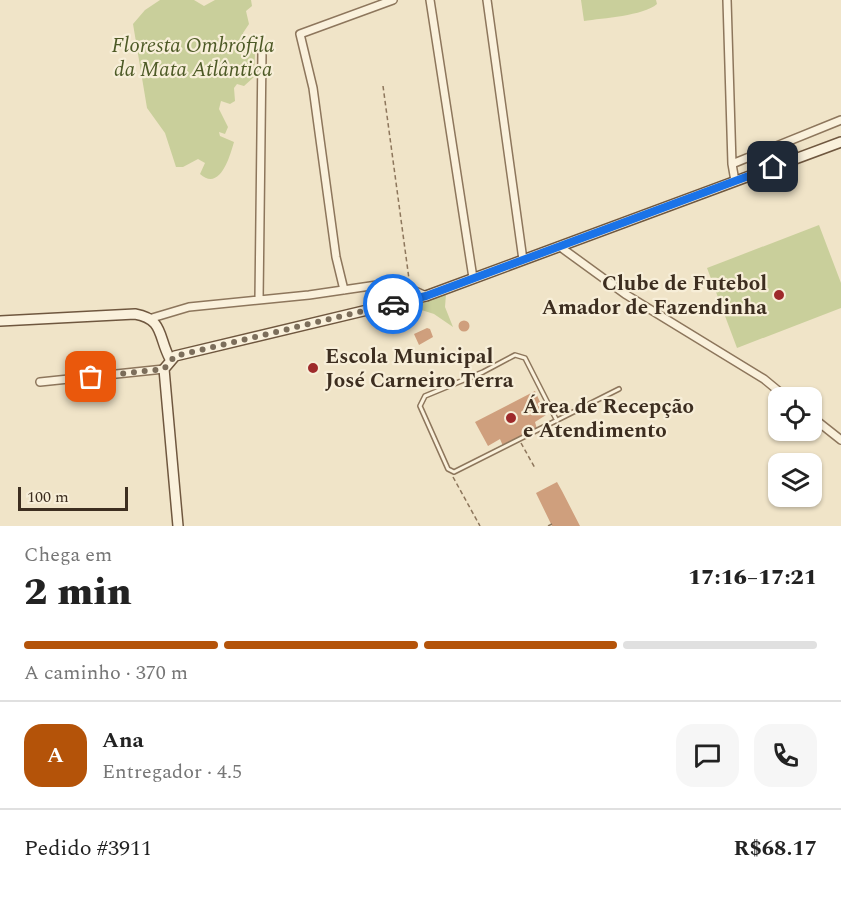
<!DOCTYPE html>
<html lang="pt">
<head>
<meta charset="utf-8">
<style>
	body { margin:0; font-family:Spectral,serif; background:#f6f6f6; color:#222; height:100vh; display:flex; flex-direction:column; font-size:22px; white-space:nowrap }
	* { box-sizing:border-box; margin:0 }
	p { font-size:20px; color:#767676 }
	.icon { flex:none; width:33px; height:33px; fill:none; stroke:currentColor; stroke-width:2; stroke-linecap:round; stroke-linejoin:round }
	.map { position:relative; height:526px; overflow:hidden }
	.sheet { display:flex; flex-direction:column; background:#fff; flex:1 }
	.sheet>* { flex:none }
	.tools { position:absolute; left:768px; top:387px; display:grid; gap:12px }
	.tools a { display:grid; place-items:center; width:54px; height:54px; border-radius:12px; background:#fff; box-shadow:0 2px 4px #0004; font-size:30px }
	.scale { position:absolute; left:18px; bottom:15px; width:110px; box-sizing:border-box; padding-left:6px; border:3px solid #3d2e20; border-top:0; font-size:16px; line-height:21px; white-space:nowrap; color:#3d2e20; -webkit-text-stroke:4px #f7eed8; paint-order:stroke }
	.pin { position:absolute; display:grid; place-items:center; width:51px; height:51px; color:#fff; margin:-26px; border-radius:12px; box-shadow:0 3px 9px #0006 }
	.courier { position:absolute; display:grid; place-items:center; width:60px; height:60px; margin:-30px; border:4px solid #1a73e8; border-radius:50%; background:#fff; color:#222; box-shadow:0 2px 8px #0007 }
	.summary em { font-style:normal; font-weight:800 }
	.summary div { display:flex; flex-direction:column-reverse }
	.summary { display:flex; align-items:center; justify-content:space-between; height:102px; padding:0 24px }
	h1 { font-size:39px; font-weight:800; line-height:45px }
	.bar { display:grid; grid-template-columns:repeat(4,1fr); gap:9px 6px; align-content:center; height:72px; padding:0 24px }
	.bar i { height:8px; border-radius:4px; background:#e0e0e0 }
	.bar .active { background:#b45309 }
	.bar p { grid-column:span 4 }
	.line { display:flex; align-items:center; gap:15px; padding:0 24px; border-top:2px solid #e0e0e0 }
	.line div { flex:1 }
	.round { display:grid; place-items:center; flex:none; width:63px; height:63px; border-radius:18px; background:#f6f6f6 }
	.map>svg:first-child { display:block }
</style>
</head>
<body>
<div class="map">
<svg width="841" height="526" viewBox="0 0 841 526">
	<rect width="100%" height="100%" fill="#f0e4c8"/>
	<path fill="#c9cf9b" d="M160,0H194L204,6L215,0H251L252,6L246,11L249,24L243,33L248,50H253L255,54L254,77L244,86L237,84L234,88L235,101L230,104L221,101L219,109L228,127L225,134L219,132L220,136L234,142C230,156 220,192 200,174L205,163L198,159L183,167H176L165,133L147,108L133,24L145,10Z
		M581,0H656L657,4C643,16 603,18 584,21Z
		M819,225L841,283V308L737,348L707,268Z
		M446,294L445,307L453,327L434,314L412,307Z"/>
	<path fill="#cf9f7d" d="M458.5 326a5.5 5.5 0 1 1 11 0a5.5 5.5 0 1 1-11 0Z
		M427,328L430,329L433,337L419,345L414,334Z
		M535,391L546,415L535,422L537,429L503,446L500,439L488,446L475,422Z
		M557,482L562,491L580,526H552L536,493Z"/>
	<g fill="none" stroke-linecap="round" stroke-linejoin="round">
		<defs>
			<path id="lane" d="M557,421L525,358L515,355L483,372L425,396L420,406L448,469L454,472L619,389"/>
			<path id="street" d="M430,0L473,278
				M487,0L523,260
				M727,0L732,164
				M735,181L732,164L841,120
				M559,246L625,294L764,379L787,398
				M344,290L336,257L313,88L300,34L393,0
				M259,300L262,52
				M152,318L189,307L309,295L384,284L404,286L426,296
				M40,382L164,369
				M812,417L841,440"/>
			<path id="secondary" d="M0,321L135,314C164,319 158,337 170,359
				M178,526L164,369L175,356L426,296L841,142"/>
		</defs>
		<use href="#lane" stroke="#8d765c" stroke-width="6"/>
		<use href="#street" stroke="#8d765c" stroke-width="10"/>
		<use href="#secondary" stroke="#6f573f" stroke-width="12"/>
		<path stroke="#8d765c" stroke-width="1.5" stroke-dasharray="4.5 3" stroke-linecap="butt" d="M383,86L409,279
			M521,443L535,468
			M453,477L480,526
			M548,526L552,524"/>
		<use href="#lane" stroke="#faf1dc" stroke-width="3"/>
		<use href="#street" stroke="#faf1dc" stroke-width="7"/>
		<use href="#secondary" stroke="#faf1dc" stroke-width="9"/>
	</g>
	<g fill="none" stroke-linecap="round" stroke-linejoin="round">
		<path stroke="#7c6e5b" stroke-width="6" stroke-dasharray="0 10.8" d="M91,377L164,369L175,356L393,304"/>
		<path stroke="#1a73e8" stroke-width="8" d="M393,304L426,296L773,167"/>
	</g>
	<g fill="#9e2a2b" stroke="#f7eed8" stroke-width="2">
		<circle cx="779" cy="295" r="6"/>
		<circle cx="313" cy="368" r="6"/>
		<circle cx="511" cy="418" r="6"/>
	</g>
	<g text-anchor="middle" stroke-width="4.5" stroke-linejoin="round" paint-order="stroke">
		<g font-size="21" font-style="italic" fill="#4d5a26" stroke="#f7eed8">
			<text x="193" y="52">Floresta Ombrófila<tspan x="193" dy="24">da Mata Atlântica</tspan></text>
		</g>
		<g font-size="21" font-weight="bold" fill="#3d2e20" stroke="#f7eed8" text-anchor="start">
			<text x="767" y="290" text-anchor="end">Clube de Futebol<tspan x="767" dy="24">Amador de Fazendinha</tspan></text>
			<text x="325" y="363">Escola Municipal<tspan x="325" dy="24">José Carneiro Terra</tspan></text>
			<text x="523" y="413">Área de Recepção<tspan x="523" dy="24">e Atendimento</tspan></text>
		</g>
	</g>
</svg>
<div class="tools">
<a><svg class="icon" aria-label="locate" viewBox="0 0 24 24"><circle cx="12" cy="12" r="6"/><path d="M12 2v4M12 18v4M2 12h4M18 12h4"/></svg></a>
<a><svg class="icon" aria-label="layers" viewBox="0 0 24 24"><path d="M12 4l9 5-9 5-9-5zM3 14l9 5 9-5"/></svg></a>
</div>
<div class="scale">100 m</div>
<div class="pin" style="left:91px;top:377px;background:#ea580c"><svg class="icon" aria-label="bag" viewBox="0 0 24 24"><path d="M5 8h14l-1 12H6zM9 8a3 3 0 0 1 6 0"/></svg></div>
<div class="pin" style="left:773px;top:167px;background:#1f2937"><svg class="icon" aria-label="home" viewBox="0 0 24 24"><path d="M3 11l9-7 9 7M6 9v11h12V9"/></svg></div>
<div class="courier" style="left:393px;top:304px"><svg class="icon" aria-label="car" viewBox="0 0 24 24"><path d="M5 17H2v-5l4-1 3-4h7l3 4 3 1v5h-3M9 17h6M6 11h13"/><circle cx="7" cy="17" r="2"/><circle cx="17" cy="17" r="2"/></svg></div>
</div>
<section class="sheet">
<div class="summary"><div><h1>2 min</h1><p>Chega em</p></div><em>17:16–17:21</em></div>
<div class="bar"><i class="active"></i><i class="active"></i><i class="active"></i><i></i><p>A caminho · 370 m</p></div>
<div class="line" style="height:108px"><b class="round" style="background:#b45309;color:#fff">A</b><div><b>Ana</b><p>Entregador · 4.5</p></div><a class="round"><svg class="icon" aria-label="chat" viewBox="0 0 24 24"><path d="M4 5h16v11H9l-5 4z"/></svg></a><a class="round"><svg class="icon" aria-label="phone" viewBox="0 0 24 24"><path d="M5 4h4l2 5-3 2q2 4 5 5l2-3 5 2v4C11 20 4 13 5 4z"/></svg></a></div>
<div class="line" style="height:78px"><div>Pedido #3911</div><b>R$68.17</b></div>
</section>
</body>
</html>
